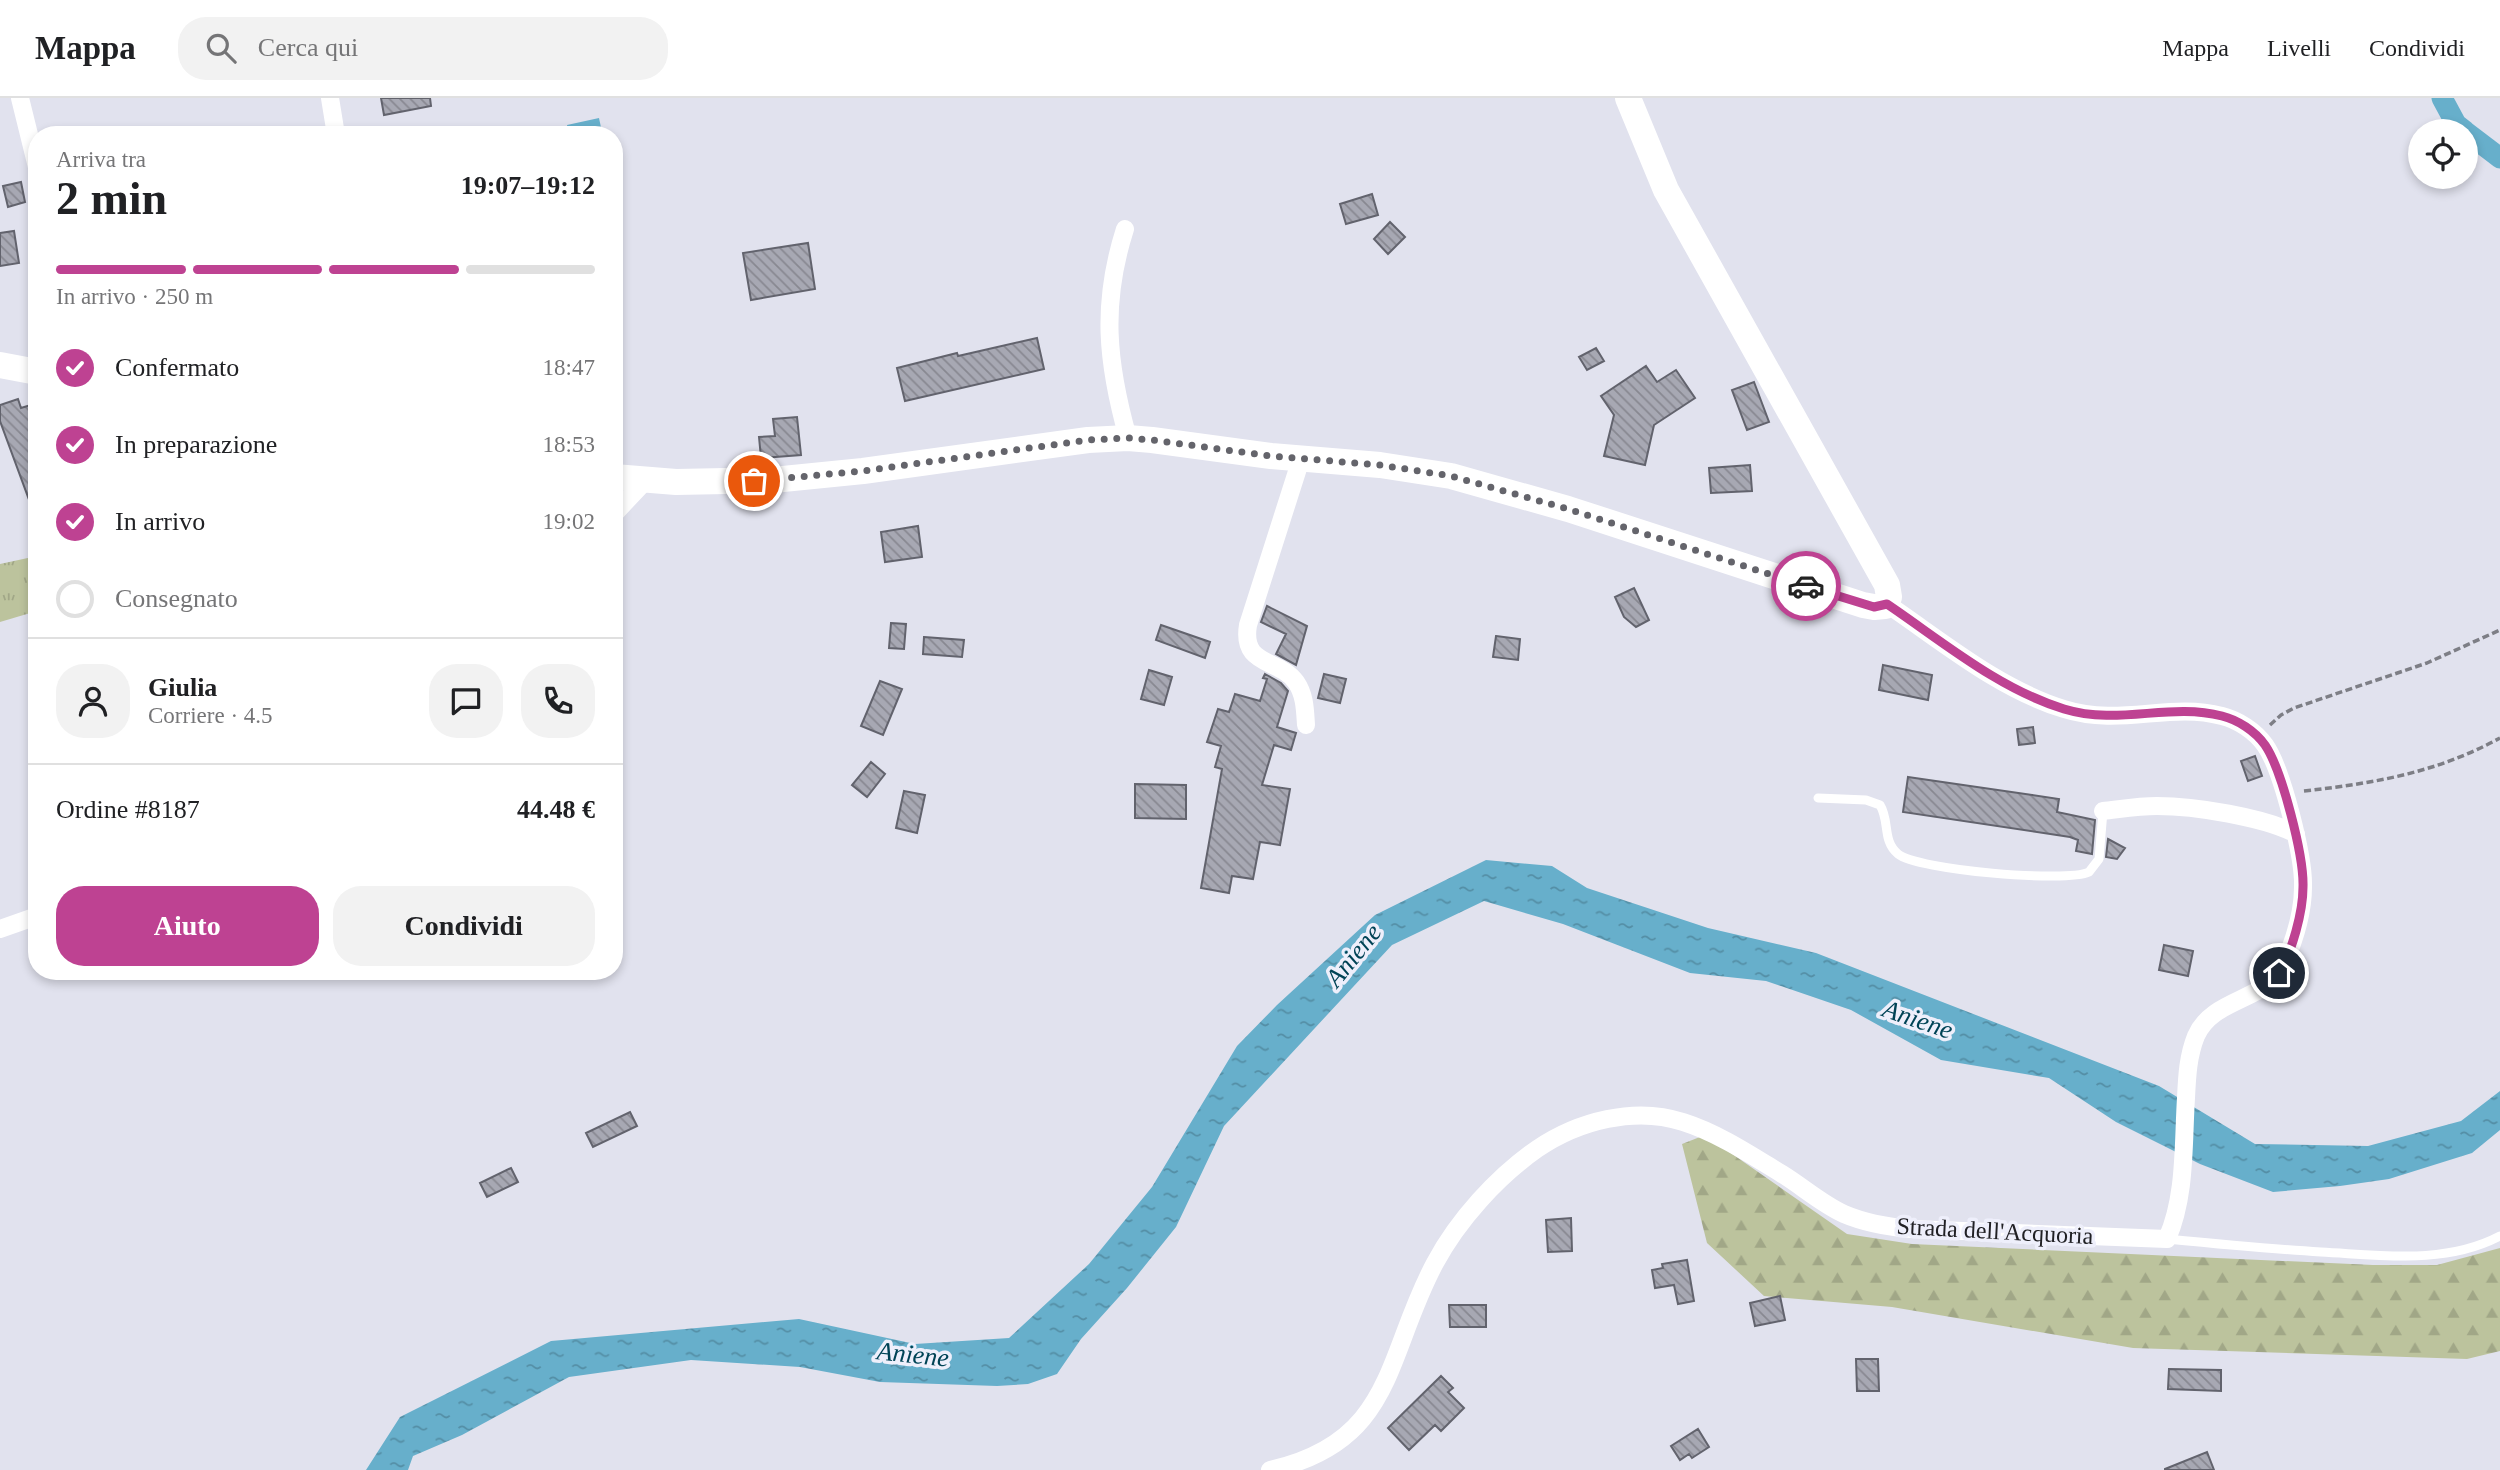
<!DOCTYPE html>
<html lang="it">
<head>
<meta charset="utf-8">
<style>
	body { margin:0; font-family:"Times New Roman",serif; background:#f2f2f2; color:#202124; height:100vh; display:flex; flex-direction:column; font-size:26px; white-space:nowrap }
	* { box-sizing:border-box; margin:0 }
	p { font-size:23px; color:#757577 }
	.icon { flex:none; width:38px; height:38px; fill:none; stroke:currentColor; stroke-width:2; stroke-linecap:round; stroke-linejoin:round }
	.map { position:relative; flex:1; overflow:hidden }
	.sheet { position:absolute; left:28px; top:28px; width:595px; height:854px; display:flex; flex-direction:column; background:#fff; border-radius:28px; box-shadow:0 4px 10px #0003 }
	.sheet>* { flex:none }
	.fabs { position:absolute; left:2408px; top:21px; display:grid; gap:14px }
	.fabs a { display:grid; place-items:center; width:70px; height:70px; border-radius:50%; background:#fff; box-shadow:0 4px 10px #0003; font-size:35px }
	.pin { position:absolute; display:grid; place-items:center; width:60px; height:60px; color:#fff; margin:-30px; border:4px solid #fff; border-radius:50%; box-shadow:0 2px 7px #0007 }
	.courier { position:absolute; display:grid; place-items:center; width:70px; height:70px; margin:-35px; border:5px solid #be4292; border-radius:50%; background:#fff; color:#222; box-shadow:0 2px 9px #0007 }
	.head em { font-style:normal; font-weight:800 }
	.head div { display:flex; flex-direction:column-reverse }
	.head { display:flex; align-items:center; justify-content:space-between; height:119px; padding:0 28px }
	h1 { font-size:46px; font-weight:800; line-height:52px }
	.bar { display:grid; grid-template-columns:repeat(4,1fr); gap:10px 7px; align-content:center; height:84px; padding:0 28px }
	.bar i { height:9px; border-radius:5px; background:#e0e0e0 }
	.bar .active { background:#be4292 }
	.bar p { grid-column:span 4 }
	.line { display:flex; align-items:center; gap:18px; padding:0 28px; border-top:2px solid #e0e0e0 }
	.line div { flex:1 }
	.round { display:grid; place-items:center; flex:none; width:74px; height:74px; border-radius:28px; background:#f2f2f2 }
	ol { padding:0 28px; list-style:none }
	li { display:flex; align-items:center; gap:21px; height:77px }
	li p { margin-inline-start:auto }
	li .icon { padding:7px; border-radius:50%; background:#be4292; color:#fff; stroke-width:4 }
	li:last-child { color:#757577 }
	li i { width:38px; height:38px; border:4px solid #e0e0e0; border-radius:50% }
	.button { display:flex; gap:14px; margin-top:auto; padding:14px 28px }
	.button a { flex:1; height:80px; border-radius:28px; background:#be4292; color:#fff; font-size:28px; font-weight:800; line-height:80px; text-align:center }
	.button a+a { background:#f2f2f2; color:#202124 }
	header { display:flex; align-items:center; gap:42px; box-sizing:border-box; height:98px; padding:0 35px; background:#fff; border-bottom:2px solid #e0e0e0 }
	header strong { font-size:33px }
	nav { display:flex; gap:38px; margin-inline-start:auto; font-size:24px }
	.search { width:490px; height:63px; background:#f2f2f2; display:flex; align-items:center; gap:18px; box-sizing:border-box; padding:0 24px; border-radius:28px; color:#757577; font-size:26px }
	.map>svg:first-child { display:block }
</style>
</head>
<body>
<header>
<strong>Mappa</strong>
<div class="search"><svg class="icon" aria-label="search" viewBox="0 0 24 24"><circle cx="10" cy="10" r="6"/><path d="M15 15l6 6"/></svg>Cerca qui</div>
<nav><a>Mappa</a><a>Livelli</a><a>Condividi</a></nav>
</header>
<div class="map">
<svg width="2500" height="1372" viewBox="0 0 2500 1372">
	<defs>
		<pattern id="grass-tufts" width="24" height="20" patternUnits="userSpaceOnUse" patternTransform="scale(1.75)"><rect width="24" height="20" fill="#bcc39d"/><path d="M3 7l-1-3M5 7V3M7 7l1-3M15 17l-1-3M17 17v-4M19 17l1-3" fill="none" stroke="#a1a787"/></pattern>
		<pattern id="forest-firs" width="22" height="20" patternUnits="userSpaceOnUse" patternTransform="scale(1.75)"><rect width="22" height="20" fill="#bcc39d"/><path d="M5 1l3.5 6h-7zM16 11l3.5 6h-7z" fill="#a1a787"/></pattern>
		<pattern id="water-ripples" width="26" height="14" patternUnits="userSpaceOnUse" patternTransform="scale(1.75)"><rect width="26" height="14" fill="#67afcb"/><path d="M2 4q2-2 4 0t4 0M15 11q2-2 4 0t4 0" fill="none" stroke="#548ea5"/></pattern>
		<pattern id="building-back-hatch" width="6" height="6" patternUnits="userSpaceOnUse" patternTransform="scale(1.75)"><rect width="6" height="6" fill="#a7a8b3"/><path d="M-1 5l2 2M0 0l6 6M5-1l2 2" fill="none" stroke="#888891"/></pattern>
	</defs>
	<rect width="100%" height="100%" fill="#e1e2ee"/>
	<path fill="url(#grass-tufts)" d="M37,458V513L0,524V466Z"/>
	<path fill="url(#forest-firs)" d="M1705,1037L1847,1136L1912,1146L2373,1167H2437L2500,1150V1253L2467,1261L2133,1250L1892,1209L1764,1198L1707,1145L1682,1046Z"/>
	<path fill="url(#water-ripples)" d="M599,20L602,34L569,37L567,27Z
		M1486,762L1552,768L1587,790L1708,830L1816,855L2159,988L2255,1046L2368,1048L2461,1023L2500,993V1032L2472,1055L2389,1081L2340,1088L2273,1094L2200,1066L2116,1024L2049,980L1941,962L1851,912L1766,883L1690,875L1563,826L1484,803L1392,847L1224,1028L1176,1129L1127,1190L1081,1241L1057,1276L1028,1286L997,1288L880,1284L800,1269L691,1262L569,1279L462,1337L413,1358L408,1372H366L400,1319L551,1243L799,1221L915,1246L1009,1240L1089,1166L1152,1089L1237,948L1277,907L1375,817Z"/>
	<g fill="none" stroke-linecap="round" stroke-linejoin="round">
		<path stroke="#67afcb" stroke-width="21" d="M2442,0L2456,26L2465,33
			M2466,34L2500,60"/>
	</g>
	<path fill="url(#building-back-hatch)" stroke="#62636d" stroke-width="2" d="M381,0H430L431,8L384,17Z
		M21,84L25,104L8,109L3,88Z
		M1372,96L1378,117L1346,126L1340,106Z
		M1390,124L1405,139L1388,156L1374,141Z
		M14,133L19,165L0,168V135Z
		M808,145L815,191L751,202L743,155Z
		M1037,240L1044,271L905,303L897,270L957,255L958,258Z
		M1596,250L1604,263L1587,272L1579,259Z
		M1646,268L1657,284L1676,272L1695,300L1654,327L1645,367L1604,358L1614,317L1601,298Z
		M1754,284L1769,324L1747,332L1732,292Z
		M18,301L21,310L37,305V418H35L0,323V307Z
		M797,319L801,357L761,360L759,339L775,338L773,321Z
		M1750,367L1752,393L1711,395L1709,370Z
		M918,428L922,459L885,464L881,434Z
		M1634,490L1649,522L1636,529L1624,519L1615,499Z
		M1267,508L1307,528L1296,567L1276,556L1286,536L1261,524Z
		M891,525L906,526L904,551L889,550Z
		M1161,527L1210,544L1205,560L1156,542Z
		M1496,538L1520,541L1518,562L1493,559Z
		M924,539L964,542L962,559L923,556Z
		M1883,567L1932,577L1928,602L1879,592Z
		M1149,572L1172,579L1164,607L1141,601Z
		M1265,576L1281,585L1288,593L1277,629L1296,635L1291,652L1274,647L1262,687L1290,691L1280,747L1260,744L1253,781L1232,778L1229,795L1201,790L1222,671L1215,669L1221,648L1207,644L1218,611L1229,614L1235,596L1260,603L1267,581L1263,580Z
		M1324,576L1346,581L1340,605L1318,600Z
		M880,583L902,591L883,637L861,628Z
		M2033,629L2035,645L2019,647L2017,631Z
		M2255,658L2262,678L2248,683L2241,663Z
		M871,664L885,676L867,699L852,687Z
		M1908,679L2059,701L2057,714L2095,722L2092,756L2076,753L2078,742L2070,739L1903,714Z
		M1135,686L1186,687V721L1135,720Z
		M904,693L925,697L917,735L896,730Z
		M2108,741L2125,750L2117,761L2106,759Z
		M2164,847L2193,853L2188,878L2159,872Z
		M630,1014L637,1028L593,1049L586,1035Z
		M511,1070L518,1084L487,1099L480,1085Z
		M1571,1120L1572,1153L1548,1154L1546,1122Z
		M1687,1162L1694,1203L1678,1206L1674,1187L1655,1190L1652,1172L1663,1170L1662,1166Z
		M1780,1198L1785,1222L1755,1228L1750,1205Z
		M1449,1207H1486V1229H1450Z
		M1856,1261H1878L1879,1293H1857Z
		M2169,1271L2221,1272V1293L2168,1291Z
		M1441,1278L1453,1290L1448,1294L1464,1310L1441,1333L1435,1327L1409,1352L1388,1330Z
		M1698,1331L1709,1349L1692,1360L1689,1356L1680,1362L1671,1348Z
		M2207,1354L2214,1372H2165V1371Z"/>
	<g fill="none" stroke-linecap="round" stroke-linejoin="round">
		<path stroke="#7d7e85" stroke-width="3.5" stroke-dasharray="7 3.5" stroke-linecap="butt" d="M2270,627L2281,617L2294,610L2427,565L2500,532
			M2304,693C2375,685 2436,675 2500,640"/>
		<path stroke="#fff" stroke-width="9" d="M1818,700L1866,702L1880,707C1890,723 1882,743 1898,756C1917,772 2067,785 2089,774L2099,761L2103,713
			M2167,1141C2218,1146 2270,1151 2321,1154C2381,1157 2445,1167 2500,1138"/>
		<path stroke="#fff" stroke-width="18" d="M20,0L37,69
			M330,0L336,37
			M1125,131C1101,206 1107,265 1128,340
			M1301,361L1248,527C1241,569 1279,560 1296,584C1305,597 1305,612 1306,627
			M614,416L646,382
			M2103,713C2121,711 2139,708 2157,708C2194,708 2264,719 2296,736
			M0,831L37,818
			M1270,1372C1395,1344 1385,1258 1435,1165C1458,1122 1497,1079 1537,1051C1578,1023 1635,1008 1683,1024C1718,1035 1751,1057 1782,1076C1803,1089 1822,1106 1844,1116C1865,1125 1889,1129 1911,1131L2167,1141C2186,1098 2183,1046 2186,1000C2187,978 2188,958 2196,938C2213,899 2267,904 2284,866C2294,843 2303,814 2303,789C2304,759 2282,671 2265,647C2255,633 2238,622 2222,618C2169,604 2121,629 2064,611C1999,591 1943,544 1887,506"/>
		<path stroke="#fff" stroke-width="26" d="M0,267L37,274
			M614,379L676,384L773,382L863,373L1088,342L1128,340L1152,342L1271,358L1380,367L1451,378L1568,411L1863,507L1874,509L1885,508L1889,499L1887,487L1666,92L1628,0"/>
	</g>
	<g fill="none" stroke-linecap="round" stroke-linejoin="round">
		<path stroke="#64646b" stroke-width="7" stroke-dasharray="0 12.6" d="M754,383L863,373L1088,342L1128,340L1152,342L1271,358L1380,367L1451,378L1568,411L1806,488"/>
		<path stroke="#be4292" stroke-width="9" d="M1806,488L1874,509L1887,506C1943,544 1999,591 2064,611C2120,628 2169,604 2222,618C2238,622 2255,633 2265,647C2282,672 2304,758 2303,789C2303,814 2292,854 2279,875"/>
	</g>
	<g text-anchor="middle" stroke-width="7" stroke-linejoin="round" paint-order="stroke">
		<g font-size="24" fill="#202024" stroke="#eeeffb">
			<text transform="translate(1995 1133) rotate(3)" y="8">Strada dell'Acquoria</text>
		</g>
		<g font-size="26" font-style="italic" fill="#004356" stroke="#eeeffb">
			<text transform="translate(1353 857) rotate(-51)" y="9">Aniene</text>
			<text transform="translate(1918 921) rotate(19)" y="9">Aniene</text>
			<text transform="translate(913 1256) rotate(6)" y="9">Aniene</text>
		</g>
	</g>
</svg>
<div class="fabs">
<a><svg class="icon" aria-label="locate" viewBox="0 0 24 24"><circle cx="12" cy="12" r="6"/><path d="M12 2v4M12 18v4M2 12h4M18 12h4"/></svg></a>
</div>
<div class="pin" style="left:754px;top:383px;background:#ea580c"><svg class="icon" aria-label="bag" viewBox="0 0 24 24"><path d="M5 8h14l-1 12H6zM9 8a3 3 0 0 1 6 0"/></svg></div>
<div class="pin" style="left:2279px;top:875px;background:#1f2937"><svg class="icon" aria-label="home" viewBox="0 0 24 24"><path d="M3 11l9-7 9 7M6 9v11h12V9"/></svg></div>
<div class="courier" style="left:1806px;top:488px"><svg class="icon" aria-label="car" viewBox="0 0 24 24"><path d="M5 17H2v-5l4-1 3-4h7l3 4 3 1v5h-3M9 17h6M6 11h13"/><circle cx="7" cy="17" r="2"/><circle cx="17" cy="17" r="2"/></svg></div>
<section class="sheet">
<div class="head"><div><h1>2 min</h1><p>Arriva tra</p></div><em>19:07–19:12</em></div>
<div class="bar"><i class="active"></i><i class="active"></i><i class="active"></i><i></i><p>In arrivo · 250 m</p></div>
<ol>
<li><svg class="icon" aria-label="check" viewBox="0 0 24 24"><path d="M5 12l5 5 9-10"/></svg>Confermato<p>18:47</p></li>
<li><svg class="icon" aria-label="check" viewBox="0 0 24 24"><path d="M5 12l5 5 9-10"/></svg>In preparazione<p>18:53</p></li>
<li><svg class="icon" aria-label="check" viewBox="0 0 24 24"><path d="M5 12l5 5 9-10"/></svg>In arrivo<p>19:02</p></li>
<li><i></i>Consegnato</li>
</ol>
<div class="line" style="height:126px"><a class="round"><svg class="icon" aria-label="person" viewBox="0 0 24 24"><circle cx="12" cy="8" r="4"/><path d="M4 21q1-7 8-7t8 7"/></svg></a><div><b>Giulia</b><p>Corriere · 4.5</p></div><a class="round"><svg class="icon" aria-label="chat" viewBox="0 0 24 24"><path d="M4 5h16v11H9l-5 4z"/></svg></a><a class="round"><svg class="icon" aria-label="phone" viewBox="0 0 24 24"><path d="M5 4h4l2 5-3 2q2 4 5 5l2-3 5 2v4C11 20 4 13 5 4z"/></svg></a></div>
<div class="line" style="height:91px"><div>Ordine #8187</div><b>44.48 €</b></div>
<div class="button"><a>Aiuto</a><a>Condividi</a></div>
</section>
</div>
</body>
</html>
